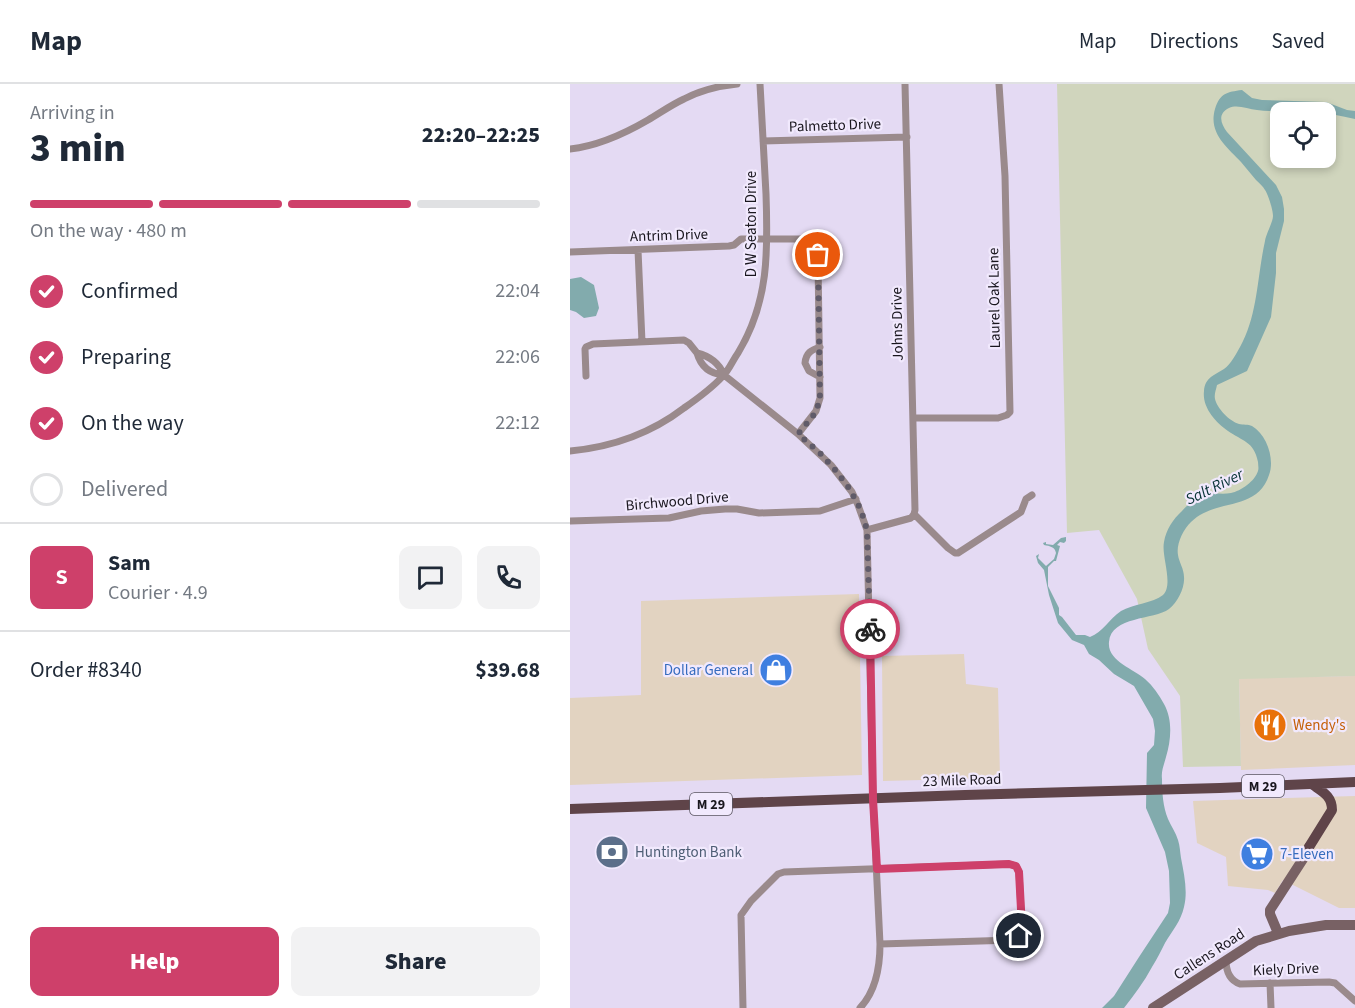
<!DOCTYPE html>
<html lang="en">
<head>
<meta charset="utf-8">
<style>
	body { margin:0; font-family:"Source Sans 3",sans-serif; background:#f2f2f3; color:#1f2937; height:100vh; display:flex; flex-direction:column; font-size:22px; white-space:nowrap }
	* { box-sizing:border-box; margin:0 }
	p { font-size:20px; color:#747a83 }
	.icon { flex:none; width:33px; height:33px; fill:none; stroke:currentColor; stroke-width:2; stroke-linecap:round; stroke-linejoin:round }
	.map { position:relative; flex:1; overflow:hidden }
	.drawer { display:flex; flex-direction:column; background:#fff; width:570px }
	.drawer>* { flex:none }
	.controls { position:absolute; left:700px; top:18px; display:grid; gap:12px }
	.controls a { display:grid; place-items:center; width:66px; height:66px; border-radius:12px; background:#fff; box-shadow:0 3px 9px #0003; font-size:30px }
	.pin { position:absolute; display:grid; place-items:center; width:51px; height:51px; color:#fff; margin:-26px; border:3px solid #fff; border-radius:50%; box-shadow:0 2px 6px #0007 }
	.courier { position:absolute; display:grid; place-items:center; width:60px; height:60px; margin:-30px; border:4px solid #ce406a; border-radius:50%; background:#fff; color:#222; box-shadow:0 2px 8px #0007 }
	.summary em { font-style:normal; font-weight:800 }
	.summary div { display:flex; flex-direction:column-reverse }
	.summary { display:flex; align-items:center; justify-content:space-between; height:102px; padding:0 30px }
	h1 { font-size:39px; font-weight:800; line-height:45px }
	.bar { display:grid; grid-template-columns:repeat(4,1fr); gap:9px 6px; align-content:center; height:72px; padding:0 30px }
	.bar i { height:8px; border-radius:4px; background:#e0e1e3 }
	.bar .selected { background:#ce406a }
	.bar p { grid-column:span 4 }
	.line { display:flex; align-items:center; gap:15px; padding:0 30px; border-top:2px solid #e0e1e3 }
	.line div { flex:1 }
	.round { display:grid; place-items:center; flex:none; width:63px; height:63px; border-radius:12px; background:#f2f2f3 }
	ol { padding:0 30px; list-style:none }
	li { display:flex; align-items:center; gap:18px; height:66px }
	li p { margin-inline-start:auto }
	li .icon { padding:6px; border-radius:50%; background:#ce406a; color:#fff; stroke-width:4 }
	li:last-child { color:#747a83 }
	li i { width:33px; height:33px; border:3px solid #e0e1e3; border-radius:50% }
	.primary-button { display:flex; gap:12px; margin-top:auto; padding:12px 30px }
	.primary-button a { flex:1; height:69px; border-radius:12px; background:#ce406a; color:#fff; font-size:24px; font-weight:800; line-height:69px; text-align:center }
	.primary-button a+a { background:#f2f2f3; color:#1f2937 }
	header { display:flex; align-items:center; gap:36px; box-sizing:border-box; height:84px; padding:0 30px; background:#fff; border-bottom:2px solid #e0e1e3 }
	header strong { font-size:28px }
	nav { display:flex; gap:33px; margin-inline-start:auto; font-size:21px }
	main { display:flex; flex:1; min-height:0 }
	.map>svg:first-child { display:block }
</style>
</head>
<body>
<header>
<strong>Map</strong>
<nav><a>Map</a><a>Directions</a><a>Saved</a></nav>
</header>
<main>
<section class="drawer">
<div class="summary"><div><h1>3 min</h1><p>Arriving in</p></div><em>22:20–22:25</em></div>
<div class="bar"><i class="selected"></i><i class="selected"></i><i class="selected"></i><i></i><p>On the way · 480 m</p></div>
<ol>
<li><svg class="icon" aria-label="check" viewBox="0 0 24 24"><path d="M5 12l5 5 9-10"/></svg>Confirmed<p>22:04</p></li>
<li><svg class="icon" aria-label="check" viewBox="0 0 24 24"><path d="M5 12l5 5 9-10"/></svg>Preparing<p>22:06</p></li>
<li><svg class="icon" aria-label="check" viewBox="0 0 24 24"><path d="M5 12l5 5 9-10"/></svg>On the way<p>22:12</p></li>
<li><i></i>Delivered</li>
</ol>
<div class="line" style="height:108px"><b class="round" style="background:#ce406a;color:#fff">S</b><div><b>Sam</b><p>Courier · 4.9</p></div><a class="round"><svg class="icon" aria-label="chat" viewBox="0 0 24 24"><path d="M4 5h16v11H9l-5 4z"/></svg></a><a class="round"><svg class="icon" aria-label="phone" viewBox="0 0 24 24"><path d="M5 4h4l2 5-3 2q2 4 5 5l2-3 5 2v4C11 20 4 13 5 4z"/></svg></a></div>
<div class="line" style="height:78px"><div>Order #8340</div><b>$39.68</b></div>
<div class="primary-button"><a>Help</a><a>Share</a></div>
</section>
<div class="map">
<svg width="785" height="924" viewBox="0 0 785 924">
	<rect width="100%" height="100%" fill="#e4daf3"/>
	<path fill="#e2d3c1" d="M289,510L292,691L0,701V614L71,611V517Z
		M394,570L396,600L428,604L430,694L313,697L312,572Z
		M785,592V681L671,686L669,594Z
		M785,712V824H769L713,796L705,809L698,806L658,802L656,773L627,759L623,717Z"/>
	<path fill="#d0d5bd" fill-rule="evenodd" d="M487,0H785V592L669,595L671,682L613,683L610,612L578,565L567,515L529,446L497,449ZM711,28H756V74H711Z"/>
	<path fill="#82abad" d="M672,6L682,14L692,16L756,18L777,26L785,27V35C769,32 755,28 739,26C722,24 704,29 687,26C678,25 667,20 659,24C647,30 651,40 657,48L706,101L712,113L714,125V137L706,169V189L701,233L677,287L647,301C646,306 644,310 645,315C647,324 659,337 669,340C673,341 678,340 682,342C697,351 705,375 699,391C687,428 645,414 621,438C613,446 606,460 608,471C609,478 614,485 614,493C615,503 608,518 599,525C584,536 541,532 539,558C537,577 564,585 575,595C583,602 589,611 594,620C603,636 601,656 596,673C594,681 591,687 592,695C592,708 593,723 598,735C601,742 606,749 608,756C610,762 610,768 611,774C614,790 618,807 614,823C611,837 602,847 595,859C591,867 587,875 582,883C574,898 564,911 554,924H532L544,912L569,873L598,829L600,819L599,787L595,768L576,724L577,669L584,661L585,647L583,635L564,602L544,590L529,576L519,570L514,561L502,556L488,539L479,511L474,486L468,479L466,472L469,470L468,474L476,482L484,475L486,469C485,463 480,462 474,461L473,459L476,458V460L483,461L491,454L496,453V457L494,459L490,458L487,461L490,462L486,477H484L478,483V502L489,524V531L492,533L506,551H515L520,553C533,548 539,535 551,527C563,520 583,519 593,511C604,500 591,472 594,458C596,446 603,435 612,427C617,421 627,414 634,411C643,408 652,411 661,409C671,407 685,397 688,387C689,384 688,381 688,378C684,357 672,357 658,347C645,338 632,323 634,307C635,293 645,291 654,285C661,280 666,270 670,263C688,231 687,193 695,157C696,150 703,138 703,132C703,126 698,110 695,106C693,102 689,99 686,96C681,90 676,84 671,78C657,63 638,49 645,25C650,9 657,8 672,6Z
		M11,193L24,201L29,224L26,232L14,234L6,228L0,226V195Z"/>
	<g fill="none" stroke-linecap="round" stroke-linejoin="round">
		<path stroke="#9a8a8c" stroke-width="7" d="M193,57L337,53
			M0,65C28,62 54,50 78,36C90,29 101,21 114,15C131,6 148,2 167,0
			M68,166L72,258
			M0,168L159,162L164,161L171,155H231L240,159L245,164L248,177L250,314L246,327L228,350
			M250,263C241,266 236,269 235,279L239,287L250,293
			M154,291C140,290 131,283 127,269C139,272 149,279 154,291L228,350L261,381L282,408L288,421L297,446L303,715L310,860C310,882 306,907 290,924
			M16,292L15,265L16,263L23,260L114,256L119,259L127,269
			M343,334H428L437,331L440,328L435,92L429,0
			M0,367C43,363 80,350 114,324C127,315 142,304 153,292C159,286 163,276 168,269C199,218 198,167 196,110C194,73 192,37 190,0
			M344,430L378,464L385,469H388L451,428L456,415L462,411
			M0,437L99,434L131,427L155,425H167L189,429L250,427L286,415
			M297,446L341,434L344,430L345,426L335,0
			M656,876C656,886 659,896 670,900L759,898L765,899L785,917
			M700,899L701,924
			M173,924L171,831L181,817L208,790L214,788L439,780L446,782L449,788L452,844L449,852L444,856L310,860"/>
		<path stroke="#786164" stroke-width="10" d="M708,849L700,830V826L733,775L739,763
			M583,924L686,857L719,847L756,841H785"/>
		<path stroke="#5f4449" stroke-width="10" d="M0,725L395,711L650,704L785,698
			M739,763L762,726C762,712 753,708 743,701"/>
	</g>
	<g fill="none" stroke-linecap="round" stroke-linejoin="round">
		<path stroke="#605b69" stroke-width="6" stroke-dasharray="0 10.8" d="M248,171L250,317L243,332L228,350L250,369L266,387L279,404L291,426L297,446L300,545"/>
		<path stroke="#ce406a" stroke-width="8" d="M300,545L303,715L307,785L439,780L446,782L449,788L452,844L449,852"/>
	</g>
	<defs>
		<symbol id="shop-disc" viewBox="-11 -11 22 22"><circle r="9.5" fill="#3f7fe0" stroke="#f1e9fd"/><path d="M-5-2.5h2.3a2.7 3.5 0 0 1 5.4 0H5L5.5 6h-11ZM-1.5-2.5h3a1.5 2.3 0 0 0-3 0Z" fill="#fff"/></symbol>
		<symbol id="restaurant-disc" viewBox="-11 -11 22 22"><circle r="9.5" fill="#e8710a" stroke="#f1e9fd"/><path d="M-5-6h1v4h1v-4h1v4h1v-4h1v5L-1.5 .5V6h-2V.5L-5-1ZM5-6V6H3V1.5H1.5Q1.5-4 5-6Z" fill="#fff"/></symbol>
		<symbol id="bank-disc" viewBox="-11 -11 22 22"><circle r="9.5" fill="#5c6f8a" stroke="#f1e9fd"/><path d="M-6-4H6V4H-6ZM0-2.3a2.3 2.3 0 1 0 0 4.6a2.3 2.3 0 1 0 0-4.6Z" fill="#fff"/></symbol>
		<symbol id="supermarket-disc" viewBox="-11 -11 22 22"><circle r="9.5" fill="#3f7fe0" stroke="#f1e9fd"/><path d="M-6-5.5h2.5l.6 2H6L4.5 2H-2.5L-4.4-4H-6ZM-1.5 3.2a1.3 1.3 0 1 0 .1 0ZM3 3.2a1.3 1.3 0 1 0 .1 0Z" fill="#fff"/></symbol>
	</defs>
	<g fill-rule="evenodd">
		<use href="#shop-disc" x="187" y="567" width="38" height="38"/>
		<use href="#restaurant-disc" x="681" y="622" width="38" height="38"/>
		<use href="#bank-disc" x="23" y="749" width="38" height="38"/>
		<use href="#supermarket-disc" x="668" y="751" width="38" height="38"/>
	</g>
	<g text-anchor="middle" stroke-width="4.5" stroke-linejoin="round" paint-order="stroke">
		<g fill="#f1e9fd" stroke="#5a5561" stroke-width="1.5">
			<rect x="672" y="691" width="42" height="22" rx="4.5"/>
			<rect x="120" y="709" width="42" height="22" rx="4.5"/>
		</g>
		<g font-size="14" font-weight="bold" fill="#19161e">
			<text x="693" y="707">M 29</text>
			<text x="141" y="725">M 29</text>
		</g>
		<g font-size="15" fill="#19161e" stroke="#f1e9fd">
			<text transform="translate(265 41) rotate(-2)" y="5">Palmetto Drive</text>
			<text transform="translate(181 140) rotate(-90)" y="5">D W Seaton Drive</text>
			<text transform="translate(99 151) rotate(-2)" y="5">Antrim Drive</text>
			<text transform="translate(424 214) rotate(-91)" y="5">Laurel Oak Lane</text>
			<text transform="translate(327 240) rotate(-91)" y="5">Johns Drive</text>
			<text transform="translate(107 417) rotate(-5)" y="5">Birchwood Drive</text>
			<text transform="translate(392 696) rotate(-2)" y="5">23 Mile Road</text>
			<text transform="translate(639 870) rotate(-33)" y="5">Callens Road</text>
			<text transform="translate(716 885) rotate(-2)" y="5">Kiely Drive</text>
		</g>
		<g font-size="15" fill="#366cbe" stroke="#f1e9fd" text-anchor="end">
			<text x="183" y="591">Dollar General</text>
			<text x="710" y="775" text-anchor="start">7-Eleven</text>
		</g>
		<g font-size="15" fill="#c56008" stroke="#f1e9fd" text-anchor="start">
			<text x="723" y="646">Wendy's</text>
		</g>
		<g font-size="15" fill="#4e5e75" stroke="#f1e9fd" text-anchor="start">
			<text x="65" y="773">Huntington Bank</text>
		</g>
		<g font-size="16" font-style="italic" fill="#073234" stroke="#f1e9fd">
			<text transform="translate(644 402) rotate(-26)" y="6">Salt River</text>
		</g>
	</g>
</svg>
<div class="controls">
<a><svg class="icon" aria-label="locate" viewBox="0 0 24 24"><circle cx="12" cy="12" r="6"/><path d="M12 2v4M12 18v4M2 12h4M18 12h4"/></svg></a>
</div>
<div class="pin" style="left:248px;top:171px;background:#ea580c"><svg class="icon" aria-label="bag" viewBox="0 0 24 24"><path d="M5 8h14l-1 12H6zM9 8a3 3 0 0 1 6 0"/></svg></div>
<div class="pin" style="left:449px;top:852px;background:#1f2937"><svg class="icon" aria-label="home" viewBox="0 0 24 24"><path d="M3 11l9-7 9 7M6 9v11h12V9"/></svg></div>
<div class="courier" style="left:300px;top:545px"><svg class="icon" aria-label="bike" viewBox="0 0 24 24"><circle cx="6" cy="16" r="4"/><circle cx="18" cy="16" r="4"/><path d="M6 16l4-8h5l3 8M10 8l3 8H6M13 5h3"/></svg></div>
</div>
</main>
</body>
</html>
